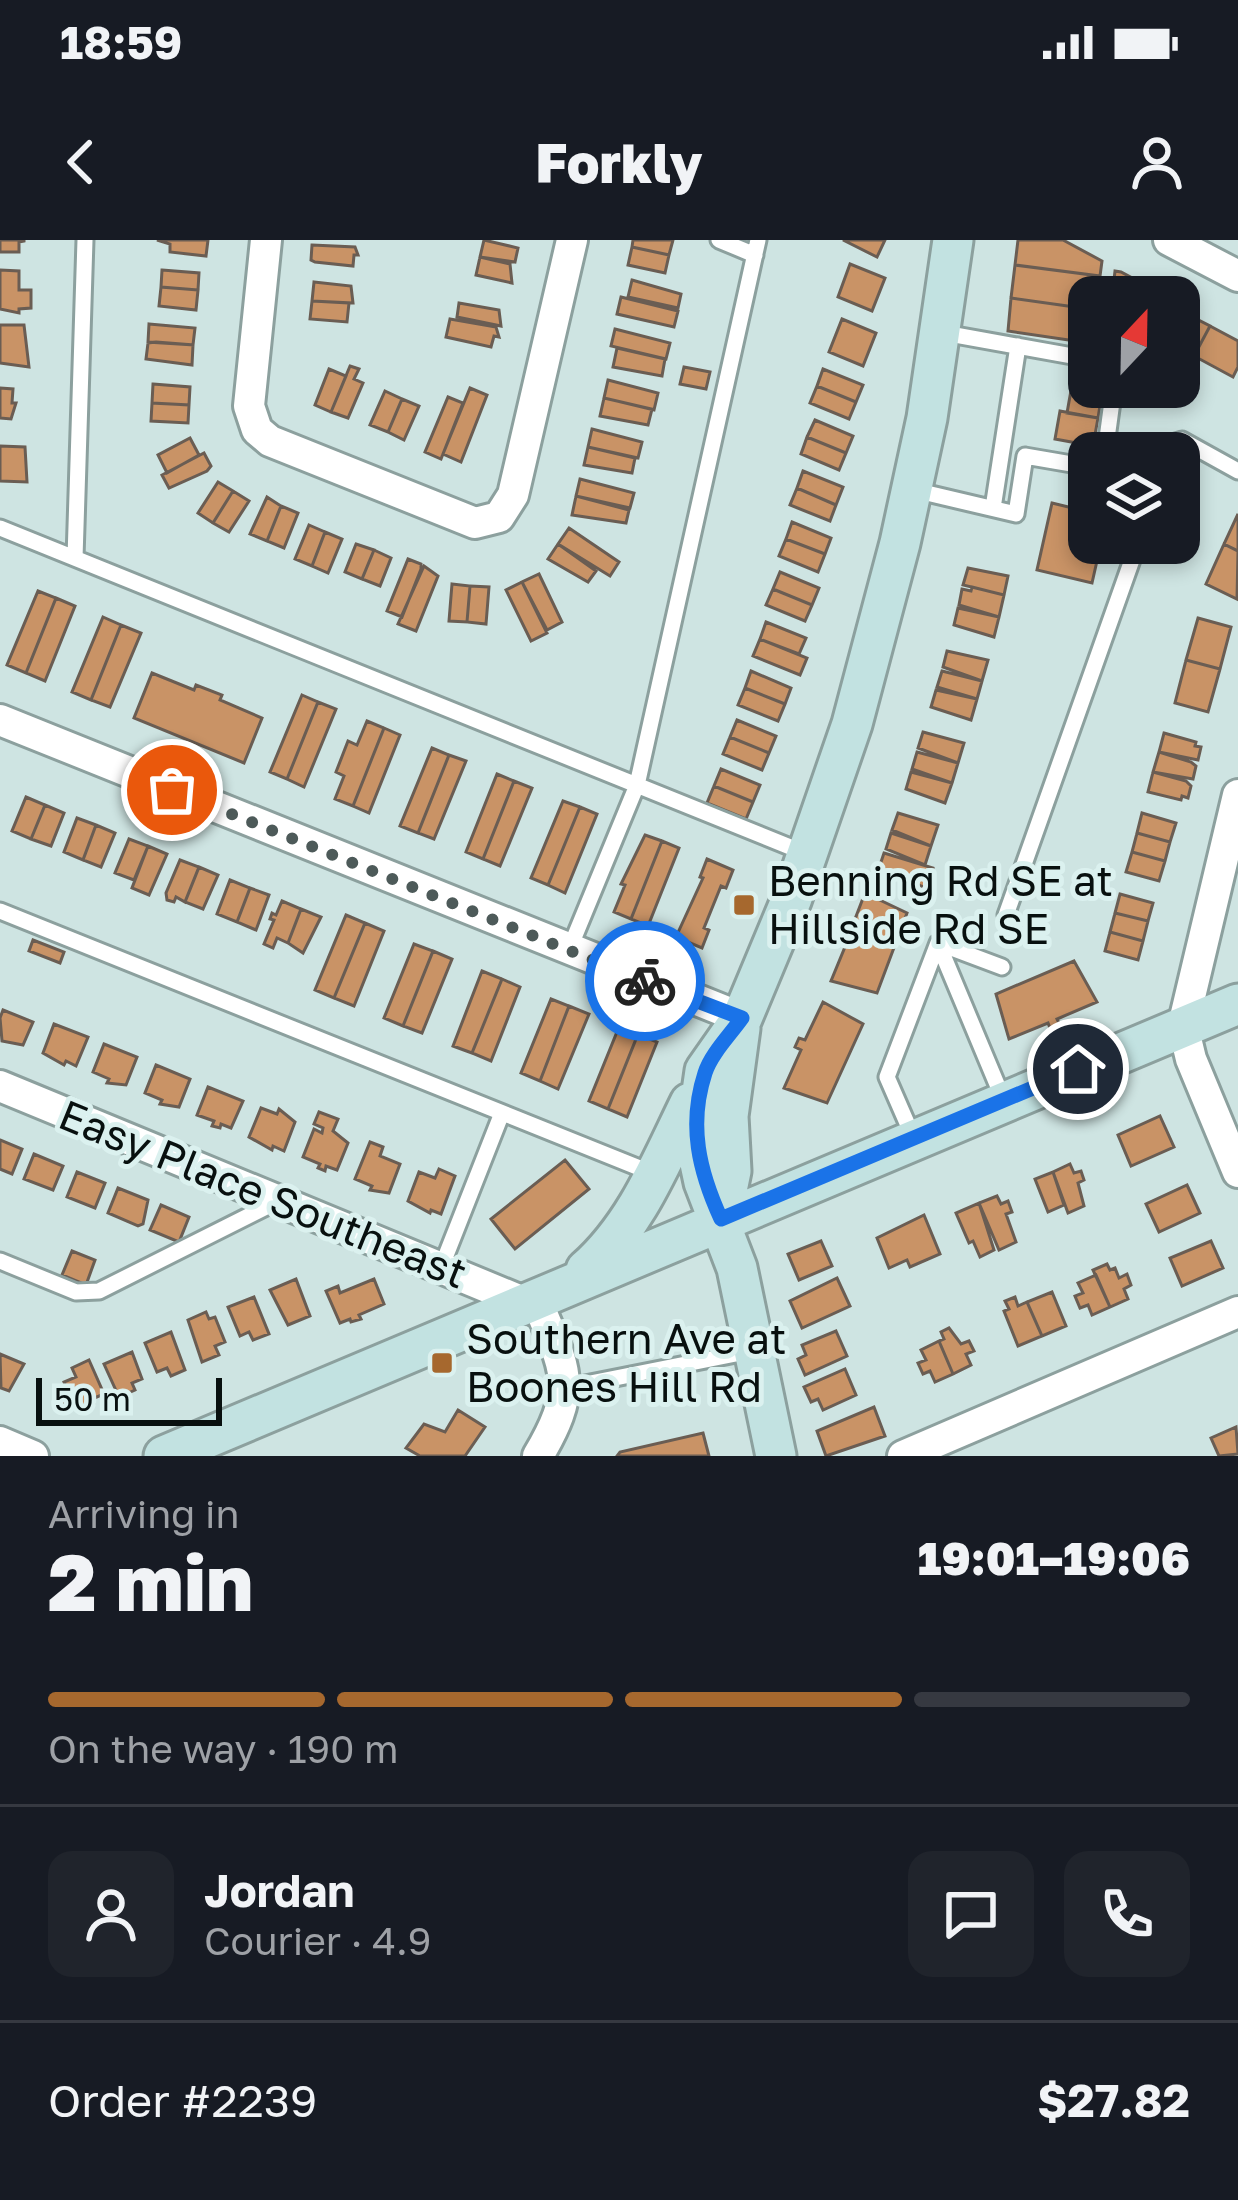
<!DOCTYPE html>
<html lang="en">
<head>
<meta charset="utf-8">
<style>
	body { margin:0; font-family:"Golos Text",sans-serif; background:#20242c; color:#f1f3f6; height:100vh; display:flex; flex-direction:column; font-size:45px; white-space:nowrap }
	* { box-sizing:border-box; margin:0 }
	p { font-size:39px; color:#9ea1a6 }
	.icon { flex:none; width:66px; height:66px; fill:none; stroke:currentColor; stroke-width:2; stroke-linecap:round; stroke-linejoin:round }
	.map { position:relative; height:1216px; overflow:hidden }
	.sheet { display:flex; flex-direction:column; background:#171b24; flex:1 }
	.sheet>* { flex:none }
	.needle { width:78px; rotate:22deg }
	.tools { position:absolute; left:1068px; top:36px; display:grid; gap:24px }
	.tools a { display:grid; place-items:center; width:132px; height:132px; border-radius:24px; background:#171b24; box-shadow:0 6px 18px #0003; font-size:60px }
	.scale { position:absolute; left:36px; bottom:30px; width:186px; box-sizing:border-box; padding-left:12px; border:6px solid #08100f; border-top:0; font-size:33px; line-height:42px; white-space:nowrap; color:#08100f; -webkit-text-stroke:9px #dbf1ef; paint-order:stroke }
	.pin { position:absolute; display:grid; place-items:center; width:102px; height:102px; color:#fff; margin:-51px; border:6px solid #fff; border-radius:50%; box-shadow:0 3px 12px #0007 }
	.courier { position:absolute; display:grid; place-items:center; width:120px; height:120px; margin:-60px; border:9px solid #1a73e8; border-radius:50%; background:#fff; color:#222; box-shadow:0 3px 15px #0007 }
	.headline em { font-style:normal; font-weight:800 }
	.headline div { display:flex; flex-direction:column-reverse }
	.headline { display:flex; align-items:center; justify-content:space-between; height:204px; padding:0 48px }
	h1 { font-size:78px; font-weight:800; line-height:90px }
	.bar { display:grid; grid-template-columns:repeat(4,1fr); gap:18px 12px; align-content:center; height:144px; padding:0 48px }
	.bar i { height:15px; border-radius:9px; background:#363941 }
	.bar .selected { background:#a6682e }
	.bar p { grid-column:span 4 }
	.line { display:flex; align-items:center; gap:30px; padding:0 48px; border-top:3px solid #363941 }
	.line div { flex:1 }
	.round { display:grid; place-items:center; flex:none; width:126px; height:126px; border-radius:24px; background:#20242c }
	.status { display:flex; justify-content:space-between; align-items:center; height:84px; padding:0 60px; background:#171b24; direction:ltr }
	.status svg { height:33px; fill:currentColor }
	header { display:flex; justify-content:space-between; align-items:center; height:156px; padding:0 48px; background:#171b24; font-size:54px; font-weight:800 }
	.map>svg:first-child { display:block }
</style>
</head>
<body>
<div class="status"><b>18:59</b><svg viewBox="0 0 49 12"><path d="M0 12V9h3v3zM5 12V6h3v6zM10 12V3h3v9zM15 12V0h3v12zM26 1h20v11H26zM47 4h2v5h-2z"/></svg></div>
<header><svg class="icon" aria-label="back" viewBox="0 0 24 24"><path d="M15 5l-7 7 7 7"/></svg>Forkly<svg class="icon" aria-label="person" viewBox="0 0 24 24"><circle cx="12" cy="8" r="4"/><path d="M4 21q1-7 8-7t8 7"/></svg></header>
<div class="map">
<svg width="1238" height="1216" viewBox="0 0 1238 1216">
	<rect width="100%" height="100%" fill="#cee4e2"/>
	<path fill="#c99366" stroke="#6a5d53" stroke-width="3" d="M0,0H24V1L19,2V12H0Z
		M157,0H208L206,16L170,12V4Z
		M484,0L518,8L515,22L480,17Z
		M633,0H673L669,15L632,7Z
		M843,0H885L877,17Z
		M1018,0H1063L1102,21L1100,36L1015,25Z
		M312,5L355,7L358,15H354L353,26L315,22L311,20Z
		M632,7L669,15L665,33L628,25Z
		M480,17L510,24L512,43L476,35Z
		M850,24L885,38L872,71L838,57Z
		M1015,25L1100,36L1098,57H1089V69L1011,58Z
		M0,30L19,31V50H31V68L19,69V73L0,69Z
		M162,30L199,33L198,50L161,47Z
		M1115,31L1121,32L1164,55L1112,57Z
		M632,40L681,54L678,68L628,57Z
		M314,42L351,46L353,63L312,61Z
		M161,47L198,50L196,70L159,66Z
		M621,57L678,71L674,87L617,74Z
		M1011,58L1089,69V103L1008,91Z
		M312,61L349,63L347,82L310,79Z
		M459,63L499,70L501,86L457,77Z
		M1179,70L1210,86L1194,116L1179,108Z
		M450,79L496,87L499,97L494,96L491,107L446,97Z
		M842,79L876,93L863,126L829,112Z
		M149,84L195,88L193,105L148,102Z
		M0,85H24L29,127L0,123Z
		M1210,86L1238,101V127L1233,137L1194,116Z
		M615,89L670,103L666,119L611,106Z
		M156,102L193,105L192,125L146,119L148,103Z
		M617,108L665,119L662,136L613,127Z
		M350,126L359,129L354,139L363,143L348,178L331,172Z
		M684,127L710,132L706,149L680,144Z
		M1075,128L1089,130V147H1103L1098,178L1067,173Z
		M329,129L346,136L331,172L315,165Z
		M823,129L863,145L856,162L817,146Z
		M608,140L658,153L654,170L604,158Z
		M153,144L190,147L189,165L152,163Z
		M817,146L856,162L849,179L810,163Z
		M0,148L13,149L12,163H16L11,179L0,178Z
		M470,148L487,155L461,222L443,214Z
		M385,151L402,159L388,192L370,185Z
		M448,157L463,163L441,219L425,212Z
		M604,158L652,169L648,185L600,176Z
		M402,159L419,166L404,200L388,192Z
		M152,163L189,165L188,183L151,181Z
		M1060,171L1098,178L1093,206L1055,199Z
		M815,180L853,196L846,213L807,197Z
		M592,189L642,202L638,218L588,207Z
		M807,197L846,213L839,230L801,214Z
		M190,198L199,215L167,233L158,215Z
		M0,206L25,207L27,242L0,241Z
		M588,207L635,218L632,233L584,225Z
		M204,213L211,226L207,231L169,248L162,235Z
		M803,231L843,247L836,265L797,248Z
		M580,239L634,253L630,268L576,256Z
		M218,242L233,251L213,283L198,273Z
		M797,248L836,265L830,281L790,265Z
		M233,251L249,261L229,292L213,283Z
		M576,256L629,270L626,283L572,275Z
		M267,257L281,266L267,301L250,294Z
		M1052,263L1089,272V303H1101L1092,343L1037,330Z
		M281,266L298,273L284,308L267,301Z
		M1238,274V311L1224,304Z
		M792,282L831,298L825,314L786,299Z
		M309,285L325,292L312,326L295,319Z
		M569,288L619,322L610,336L558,304Z
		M325,292L342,299L328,333L312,326Z
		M786,299L825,314L818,332L779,316Z
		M356,304L374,310L362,339L345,332Z
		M558,304L596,331L588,342L548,319Z
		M1224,304L1238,311L1237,359L1206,344Z
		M374,310L391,318L380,346L362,339Z
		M408,319L421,324V329L402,377L387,371Z
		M424,326L438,336L416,391L398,384Z
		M968,328L1008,336L1004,355L963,345Z
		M780,332L819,348L812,365L773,349Z
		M539,334L562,382L547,390L522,342Z
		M522,342L547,393L531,401L506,350Z
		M452,344L470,346L467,382L449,381Z
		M470,346L489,347L486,384L467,382Z
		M972,347L1004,355L999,377L959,365L962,349L971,351Z
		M773,349L812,365L805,381L766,365Z
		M38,351L56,358L26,433L7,425Z
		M56,358L75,366L45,441L26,433Z
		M958,368L999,377L994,397L954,385Z
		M103,377L121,385L91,460L72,452Z
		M1198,378L1231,387L1220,429L1186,420Z
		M766,382L806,398L799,414L760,399Z
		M121,385L141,393L110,467L91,460Z
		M760,399L807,418L800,435L753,416Z
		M947,411L988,420L982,441L943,427Z
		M1186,420L1220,429L1208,472L1175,463Z
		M751,431L791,448L785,464L745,448Z
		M942,431L982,441L977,459L937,447Z
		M152,433L194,450L196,445L222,455L220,460L262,478L244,523L134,478Z
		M745,448L785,464L778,481L738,465Z
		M936,450L977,459L971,480L931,467Z
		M302,455L318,462L287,539L270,532Z
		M318,462L336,469L304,547L287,539Z
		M737,480L776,496L769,513L730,497Z
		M367,481L384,488L353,566L335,559L344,536L336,532L348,501L357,505Z
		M384,488L400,495L369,573L353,566Z
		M923,492L964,503L958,523L918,508Z
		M1164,493L1196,502L1195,506L1201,507L1198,520L1159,512Z
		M730,497L769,513L762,530L723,514Z
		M432,508L449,515L418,593L400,586Z
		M917,512L958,523L952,543L912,529Z
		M1159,512L1191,522L1196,526L1193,539L1153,532Z
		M449,515L466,521L434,599L418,593Z
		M721,529L760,545L753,562L714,546Z
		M911,532L952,543L945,563L906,549Z
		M1153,532L1186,541L1191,546L1188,558L1182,556L1181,560L1148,552Z
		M497,534L514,541L483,619L466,612Z
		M514,541L532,548L500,626L483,619Z
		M714,546L753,562L746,579L707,563Z
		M26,557L45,565L31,599L12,591Z
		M563,561L580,567L548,645L531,638Z
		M45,565L64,573L51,606L31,599Z
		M580,567L597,574L565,653L548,645Z
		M898,573L938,585L931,606L892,590Z
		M1142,573L1176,583L1170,602L1137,593Z
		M77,578L96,585L83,620L64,612Z
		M96,585L115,593L101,627L83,620Z
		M891,593L931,606L925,625L886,609Z
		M1137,593L1170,602L1165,621L1132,612Z
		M645,595L662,601L631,679L614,672L625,645L621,644Z
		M129,599L148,606L134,640L115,633Z
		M662,601L679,608L648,686L631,679Z
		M148,606L167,614L149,655L132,648Z
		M1132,612L1165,621L1159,641L1126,632Z
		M884,613L933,628L930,650L879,628Z
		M707,619L733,630L726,648L721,646L704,688L709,690L702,708L676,697L703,638L700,637Z
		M180,620L199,627L185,662L176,657L174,662L167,660L166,653Z
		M199,627L218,635L203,669L185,662Z
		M230,640L250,648L237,682L217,674Z
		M250,648L269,655L256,690L237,682Z
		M865,653L907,673L877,753L831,741L847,702L840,699L843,690L850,692Z
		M1120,654L1153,663L1148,681L1115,673Z
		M282,661L301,669L288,703L277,698L273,708L264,704L274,680L270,679L272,673L276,675Z
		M301,669L321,677L303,713L288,703Z
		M1115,673L1148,681L1143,701L1110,692Z
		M346,675L365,683L334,758L315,750Z
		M365,683L384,691L354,766L334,758Z
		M1110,692L1143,701L1138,720L1105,711Z
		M33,700L64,712L60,723L29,711Z
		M414,704L433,711L403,786L384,778Z
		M433,711L452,719L422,793L403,786Z
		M1074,721L1097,762L1057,779L1060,785L1050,788L1048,783L1009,799L996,754Z
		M482,731L502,739L472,813L453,806Z
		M502,739L520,747L491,821L472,813Z
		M551,759L569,766L540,841L521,833Z
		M823,762L863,784L827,863L784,848L801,810L795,807L799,798L805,800Z
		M569,766L589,774L558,849L540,841Z
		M3,770L33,782L23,805L2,801L0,778Z
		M54,784L88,797L76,826L66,821L64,825L43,813Z
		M619,787L638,794L608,869L589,861Z
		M638,794L657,802L627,877L608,869Z
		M104,804L137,817L126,845L107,843L109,839L93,832Z
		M156,825L190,839L179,867L160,864L162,860L145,853Z
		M208,847L243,861L231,888L221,884L220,888L212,886L214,881L197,875Z
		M261,868L277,874L279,869L295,882L284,911L273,906L272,910L249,897Z
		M319,872L338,879L333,891L348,903L337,930L326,926L325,931L318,928L320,924L303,917L314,889L322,893L323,888L314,884Z
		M1160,876L1174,907L1131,926L1118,895Z
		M0,900L22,909L12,934L0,929Z
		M370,902L383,907L380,916L400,924L389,953L370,950L372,946L355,939Z
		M34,914L63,926L53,950L24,939Z
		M565,920L589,949L515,1009L491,979Z
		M1070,924L1074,933L1081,931L1084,940L1078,943L1084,966L1068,973L1053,932Z
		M439,929L455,936L441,974L431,970L430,973L408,961L419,932L435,938Z
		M77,932L105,943L95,968L67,957Z
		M1053,932L1064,965L1048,972L1035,939Z
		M1187,945L1200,973L1159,992L1146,964Z
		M118,948L148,960L143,984L138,986L108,973Z
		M997,956L1001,964L1008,961L1012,972L1006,974L1016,1002L999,1010L979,963Z
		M979,963L994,1010L980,1017L973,1001L969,1003L956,973Z
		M161,965L189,977L179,1002L150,990Z
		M924,975L940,1014L910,1027L907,1020L889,1028L877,998Z
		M821,1001L832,1026L799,1040L788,1014Z
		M1211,1001L1223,1028L1182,1046L1170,1018Z
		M72,1011L95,1020L86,1045L62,1035Z
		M1107,1024L1110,1030L1115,1028L1119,1038L1127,1034L1131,1045L1124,1049L1128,1059L1110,1067L1093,1030Z
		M1096,1035L1110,1067L1092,1075L1088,1065L1080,1068L1075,1056L1083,1053L1078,1043Z
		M837,1038L850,1066L802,1088L790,1061Z
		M296,1039L310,1076L288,1085L270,1050Z
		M374,1039L384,1064L359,1075L361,1079L351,1082L350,1079L340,1083L326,1051L338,1046L340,1053Z
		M1052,1052L1066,1086L1042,1096L1027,1062Z
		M254,1057L269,1094L253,1100L249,1092L240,1096L228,1067Z
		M1015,1057L1018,1066L1027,1062L1042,1096L1018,1106L1004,1071L1009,1069L1005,1061Z
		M206,1072L209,1079L215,1077L225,1102L215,1106L219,1115L202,1122L188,1080Z
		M949,1088L961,1104L969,1101L974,1111L966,1114L971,1125L953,1134L939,1101L944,1099L941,1092Z
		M836,1091L847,1116L805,1135L798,1119L806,1115L802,1105Z
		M171,1092L185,1130L171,1136L167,1128L157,1132L145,1103Z
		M939,1101L953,1134L935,1142L930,1131L923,1134L918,1123L926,1120L921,1110Z
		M132,1112L142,1139L132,1143L135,1150L119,1157L104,1124Z
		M0,1114L24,1124L9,1151L1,1148Z
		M89,1120L104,1154L92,1159L94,1163L65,1170L59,1155L68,1151L64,1142L76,1137L72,1128Z
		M845,1129L856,1155L823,1170L818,1159L811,1162L804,1147Z
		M874,1167L885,1196L826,1216L817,1191Z
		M458,1170L485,1187L465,1216H420L406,1208L424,1184L445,1192Z
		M1236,1187L1238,1214L1219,1216L1211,1198Z
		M703,1193L709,1216H617L620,1212Z"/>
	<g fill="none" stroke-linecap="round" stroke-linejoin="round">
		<defs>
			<path id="lane" d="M719,0L755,15
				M944,93L1089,119
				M1105,213L1114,147
				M1161,213L1162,206L1182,200L1238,231
				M914,250L1016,274L1025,216L1089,227
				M993,268L1018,106
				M0,288L805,613
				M75,318L85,0
				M0,671L652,933
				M1006,675L1138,303
				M938,703L1004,861
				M938,703L1002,727
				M569,710L637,545L758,0
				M914,899L887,837L938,703
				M0,1021L76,1052L99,1051L276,962
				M441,1028L502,873
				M565,1148L751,1111"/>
			<path id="street" d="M266,0L249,166L257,190L270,201L475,283L499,277L513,255L572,0
				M1169,0L1238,36
				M0,480L742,778
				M1238,555L1183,786L1191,819L1238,932
				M0,846L526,1063
				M536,1059C565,1130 580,1145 538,1216
				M0,1202L33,1216
				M903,1216L1238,1072"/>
			<path id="secondary" d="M721,979L731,931L728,876L740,788
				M586,1030C636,986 661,922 690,863
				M164,1216L1238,764
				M776,1216L737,1028L704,942L695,900L705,831L742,778L792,658L852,484L900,303L927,178L953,0"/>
		</defs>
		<use href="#lane" stroke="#8ca09e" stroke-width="21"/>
		<use href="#street" stroke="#8ca09e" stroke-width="36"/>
		<use href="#secondary" stroke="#8ca09e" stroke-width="45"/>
		<use href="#lane" stroke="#fff" stroke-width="15"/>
		<use href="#street" stroke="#fff" stroke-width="30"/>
		<use href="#secondary" stroke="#c2e2e1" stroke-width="39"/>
	</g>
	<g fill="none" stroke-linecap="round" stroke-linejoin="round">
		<path stroke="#4d5a59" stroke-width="12" stroke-dasharray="0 21.6" d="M172,550L645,741"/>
		<path stroke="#1a73e8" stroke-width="15" d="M645,741L742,778C730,795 711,814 705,833C688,885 699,931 721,979L1078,829"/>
	</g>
	<g fill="#a6682e" stroke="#dbf1ef" stroke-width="4.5">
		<rect x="732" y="653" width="24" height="24" rx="6"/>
		<rect x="430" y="1111" width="24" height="24" rx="6"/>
	</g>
	<g text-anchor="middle" stroke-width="10" stroke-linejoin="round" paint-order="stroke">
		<g font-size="42" fill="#08100f" stroke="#dbf1ef" text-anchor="start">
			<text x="768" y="656">Benning Rd SE at<tspan x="768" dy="48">Hillside Rd SE</tspan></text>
			<text x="466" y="1114">Southern Ave at<tspan x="466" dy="48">Boones Hill Rd</tspan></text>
		</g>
		<g font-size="42" fill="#08100f" stroke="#dbf1ef">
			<text transform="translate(263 954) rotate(22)" y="15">Easy Place Southeast</text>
		</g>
	</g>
</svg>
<div class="tools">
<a><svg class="needle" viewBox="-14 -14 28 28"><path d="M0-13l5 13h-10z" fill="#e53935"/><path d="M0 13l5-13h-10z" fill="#9ea1a6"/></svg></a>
<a><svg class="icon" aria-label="layers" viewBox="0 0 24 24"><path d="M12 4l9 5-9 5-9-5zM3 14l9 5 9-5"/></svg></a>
</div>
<div class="scale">50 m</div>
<div class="pin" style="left:172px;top:550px;background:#ea580c"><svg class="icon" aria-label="bag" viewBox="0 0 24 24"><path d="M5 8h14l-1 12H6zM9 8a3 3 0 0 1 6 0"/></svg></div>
<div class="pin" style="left:1078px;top:829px;background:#1f2937"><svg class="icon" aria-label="home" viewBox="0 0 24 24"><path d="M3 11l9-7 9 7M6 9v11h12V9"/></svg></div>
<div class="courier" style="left:645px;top:741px"><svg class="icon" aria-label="bike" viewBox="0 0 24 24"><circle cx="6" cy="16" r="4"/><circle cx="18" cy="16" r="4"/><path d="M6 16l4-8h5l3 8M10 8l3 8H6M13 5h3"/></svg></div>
</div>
<section class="sheet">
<div class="headline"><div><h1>2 min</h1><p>Arriving in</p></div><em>19:01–19:06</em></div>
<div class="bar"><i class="selected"></i><i class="selected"></i><i class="selected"></i><i></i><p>On the way · 190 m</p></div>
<div class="line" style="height:216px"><a class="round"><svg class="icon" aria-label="person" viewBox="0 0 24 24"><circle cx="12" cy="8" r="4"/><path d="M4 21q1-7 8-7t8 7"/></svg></a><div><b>Jordan</b><p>Courier · 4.9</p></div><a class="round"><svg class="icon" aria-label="chat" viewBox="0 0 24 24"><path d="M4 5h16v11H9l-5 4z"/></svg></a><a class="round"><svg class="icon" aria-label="phone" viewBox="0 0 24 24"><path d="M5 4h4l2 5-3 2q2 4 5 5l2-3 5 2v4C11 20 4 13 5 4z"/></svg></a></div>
<div class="line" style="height:156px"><div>Order #2239</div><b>$27.82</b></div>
</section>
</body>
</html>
